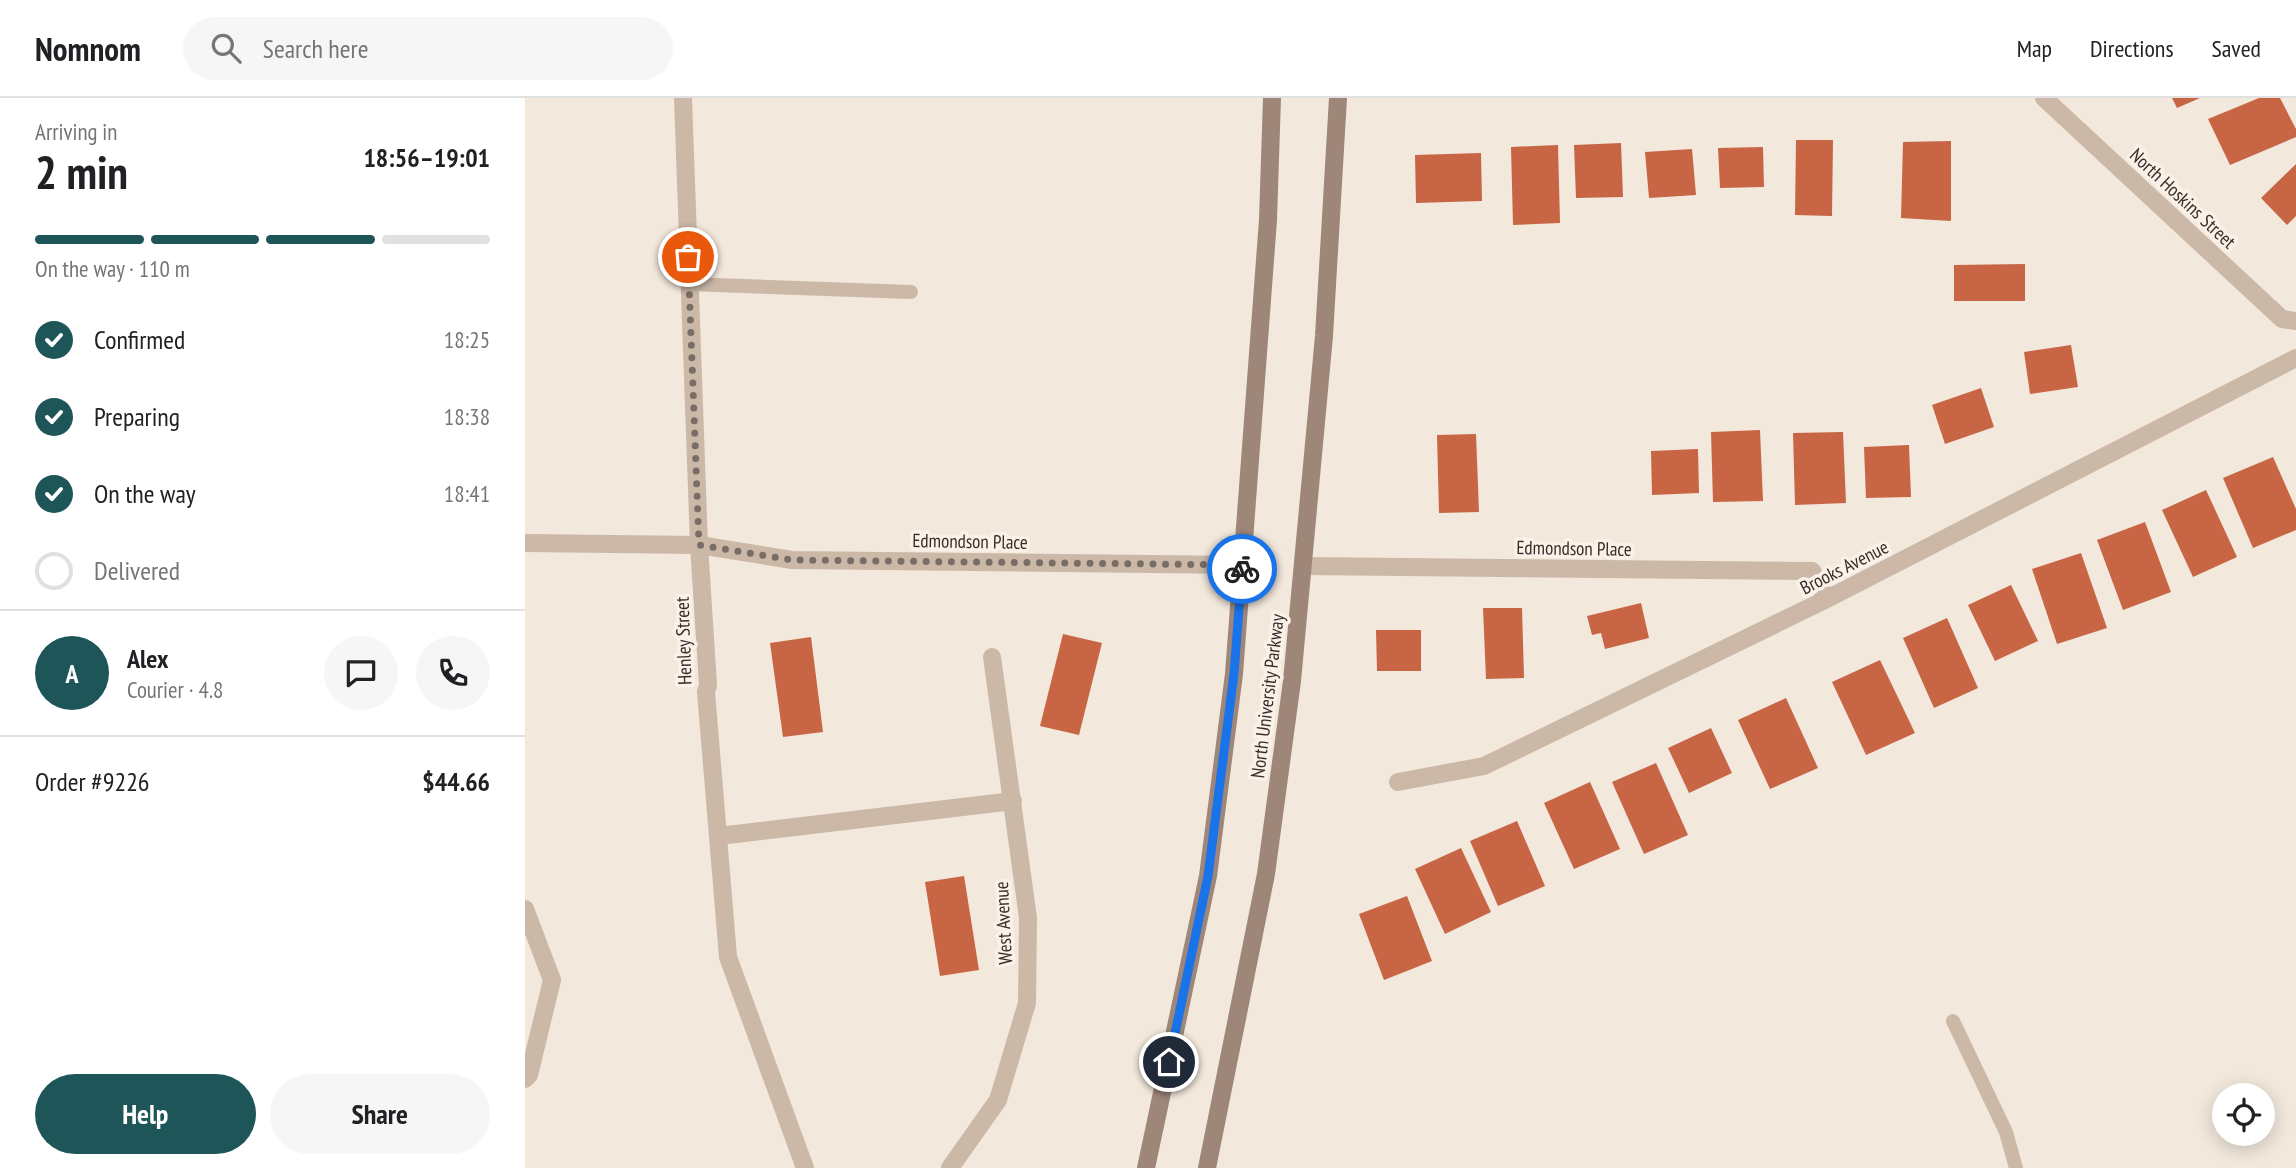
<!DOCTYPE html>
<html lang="en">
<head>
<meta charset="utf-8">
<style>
	body { margin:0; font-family:"PT Sans Narrow",sans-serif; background:#f6f6f6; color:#202124; height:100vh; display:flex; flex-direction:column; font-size:26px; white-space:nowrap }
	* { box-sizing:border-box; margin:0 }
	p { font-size:23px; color:#757577 }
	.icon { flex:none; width:38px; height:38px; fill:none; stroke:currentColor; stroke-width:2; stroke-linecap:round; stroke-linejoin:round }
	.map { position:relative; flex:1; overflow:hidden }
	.panel { display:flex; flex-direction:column; background:#fff; width:525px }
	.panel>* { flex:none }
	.fabs { position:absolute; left:1687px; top:985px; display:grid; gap:14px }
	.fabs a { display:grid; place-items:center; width:63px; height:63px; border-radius:50%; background:#fff; box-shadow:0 4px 18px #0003; font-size:35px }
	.pin { position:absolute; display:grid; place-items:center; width:60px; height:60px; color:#fff; margin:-30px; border:4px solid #fff; border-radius:50%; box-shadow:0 2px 7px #0007 }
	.courier { position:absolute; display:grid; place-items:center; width:70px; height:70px; margin:-35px; border:5px solid #1a73e8; border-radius:50%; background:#fff; color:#222; box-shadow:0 2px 9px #0007 }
	.headline em { font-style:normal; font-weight:800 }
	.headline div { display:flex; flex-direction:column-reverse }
	.headline { display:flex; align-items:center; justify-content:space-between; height:119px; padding:0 35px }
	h1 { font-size:46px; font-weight:800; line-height:52px }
	.bar { display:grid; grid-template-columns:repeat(4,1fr); gap:10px 7px; align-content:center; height:84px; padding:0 35px }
	.bar i { height:9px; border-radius:5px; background:#e0e0e0 }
	.bar .active { background:#1d5559 }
	.bar p { grid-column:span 4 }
	.line { display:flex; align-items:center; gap:18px; padding:0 35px; border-top:2px solid #e0e0e0 }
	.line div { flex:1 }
	.round { display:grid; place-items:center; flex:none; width:74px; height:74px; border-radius:37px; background:#f6f6f6 }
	ol { padding:0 35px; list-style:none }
	li { display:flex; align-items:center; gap:21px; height:77px }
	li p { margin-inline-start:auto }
	li .icon { padding:7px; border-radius:50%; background:#1d5559; color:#fff; stroke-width:4 }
	li:last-child { color:#757577 }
	li i { width:38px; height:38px; border:4px solid #e0e0e0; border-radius:50% }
	.button { display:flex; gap:14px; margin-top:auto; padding:14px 35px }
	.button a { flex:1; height:80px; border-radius:42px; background:#1d5559; color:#fff; font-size:28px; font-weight:800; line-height:80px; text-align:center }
	.button a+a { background:#f6f6f6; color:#202124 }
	header { display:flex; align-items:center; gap:42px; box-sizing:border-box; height:98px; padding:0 35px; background:#fff; border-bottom:2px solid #e0e0e0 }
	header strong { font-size:33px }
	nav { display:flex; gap:38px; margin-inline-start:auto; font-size:24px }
	.search { width:490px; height:63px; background:#f6f6f6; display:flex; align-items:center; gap:18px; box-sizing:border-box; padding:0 24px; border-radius:38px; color:#757577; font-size:26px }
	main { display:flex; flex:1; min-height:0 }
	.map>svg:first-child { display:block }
</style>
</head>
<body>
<header>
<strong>Nomnom</strong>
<div class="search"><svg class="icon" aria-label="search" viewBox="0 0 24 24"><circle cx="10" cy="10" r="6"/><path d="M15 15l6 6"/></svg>Search here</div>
<nav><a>Map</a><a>Directions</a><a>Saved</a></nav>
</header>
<main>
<section class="panel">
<div class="headline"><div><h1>2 min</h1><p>Arriving in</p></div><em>18:56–19:01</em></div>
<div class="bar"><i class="active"></i><i class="active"></i><i class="active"></i><i></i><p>On the way · 110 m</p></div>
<ol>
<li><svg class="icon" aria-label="check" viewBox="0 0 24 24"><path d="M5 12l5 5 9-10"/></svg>Confirmed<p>18:25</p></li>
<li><svg class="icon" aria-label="check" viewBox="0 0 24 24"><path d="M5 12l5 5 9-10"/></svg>Preparing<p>18:38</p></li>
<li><svg class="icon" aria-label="check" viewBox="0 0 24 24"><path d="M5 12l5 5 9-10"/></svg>On the way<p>18:41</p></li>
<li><i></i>Delivered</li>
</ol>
<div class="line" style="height:126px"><b class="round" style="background:#1d5559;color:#fff">A</b><div><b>Alex</b><p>Courier · 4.8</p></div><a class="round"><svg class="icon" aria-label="chat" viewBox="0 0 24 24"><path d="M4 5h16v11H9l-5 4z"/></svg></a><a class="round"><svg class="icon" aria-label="phone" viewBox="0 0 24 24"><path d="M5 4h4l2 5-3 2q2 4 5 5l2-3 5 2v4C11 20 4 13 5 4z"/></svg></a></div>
<div class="line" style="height:91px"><div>Order #9226</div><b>$44.66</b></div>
<div class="button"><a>Help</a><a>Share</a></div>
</section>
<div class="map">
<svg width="1771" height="1070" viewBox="0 0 1771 1070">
	<rect width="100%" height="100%" fill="#f2e8dc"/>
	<path fill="#c76545" d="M1647,0H1675L1652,10Z
		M1734,0H1755L1771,31V39L1705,67L1683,21Z
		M1271,42H1308L1307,118L1270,117Z
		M1426,43V123L1376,120L1378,44Z
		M1096,45L1098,99L1051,100L1049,47Z
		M1033,47L1035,125L988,127L986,49Z
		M1238,49L1239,89L1195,90L1193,50Z
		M1167,51L1171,97L1124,100L1120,54Z
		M956,55L957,103L891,105L890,57Z
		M1771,66V118L1762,127L1736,100Z
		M1500,166V203H1429V167Z
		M1546,247L1553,289L1505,296L1499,254Z
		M1456,290L1469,329L1420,346L1407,307Z
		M1235,332L1238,403L1188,404L1186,334Z
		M1318,334L1321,405L1270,407L1268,335Z
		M951,336L954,414L914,415L912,337Z
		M1384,347L1386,399L1341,400L1339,349Z
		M1173,351L1174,395L1127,397L1126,353Z
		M1748,359L1771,411V432L1728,450L1698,380Z
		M1681,392L1712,459L1668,479L1637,412Z
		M1620,424L1646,494L1598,512L1572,442Z
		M1556,455L1582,530L1532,546L1507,471Z
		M1486,487L1513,543L1470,563L1443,507Z
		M1116,505L1124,540L1080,551L1076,535L1067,537L1062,518Z
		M958,510H997L999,580L961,581Z
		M1422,520L1453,590L1409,610L1378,540Z
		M851,532H896V573H852Z
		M538,536L577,545L554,637L515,628Z
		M286,539L298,634L258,639L245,545Z
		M1355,562L1390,635L1341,657L1307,584Z
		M1261,600L1293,670L1245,691L1213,622Z
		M1186,630L1207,675L1164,695L1143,650Z
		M1131,665L1163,737L1119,756L1087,684Z
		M1065,684L1095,751L1049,771L1019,705Z
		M992,723L1020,788L973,808L945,743Z
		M936,750L966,814L920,836L890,771Z
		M439,778L454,872L415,878L400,784Z
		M882,798L907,863L859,882L834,816Z"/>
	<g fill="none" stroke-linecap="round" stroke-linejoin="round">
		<path stroke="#cbb8a7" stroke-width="14" d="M164,186L386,194
			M1428,923L1481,1034L1491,1070"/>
		<path stroke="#cbb8a7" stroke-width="18" d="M158,0L174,447L183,587L181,594L203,859L280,1070
			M1519,0L1757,221L1771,223
			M0,445L174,447L267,462L717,467
			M778,468L1287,473L1302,501
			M873,684L959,668L1302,501L1771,260
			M194,738L488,703
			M0,811L27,882L4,977L0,981
			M425,1070L473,1002L502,905L503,820L467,559"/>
		<path stroke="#9e8779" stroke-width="18" d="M621,1070L683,778L709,576L743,122L747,0
			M682,1070L741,776L767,583L799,238L813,0"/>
	</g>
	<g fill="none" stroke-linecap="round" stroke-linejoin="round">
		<path stroke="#786e67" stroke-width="7" stroke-dasharray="0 12.6" d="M163,159L174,447L267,462L717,467V471"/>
		<path stroke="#1a73e8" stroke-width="9" d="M644,964L683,778L709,576L717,471"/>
	</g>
	<g text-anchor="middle" stroke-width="7" stroke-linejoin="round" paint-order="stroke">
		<g font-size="19" fill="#372d28" stroke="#faf2e8">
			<text transform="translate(1658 100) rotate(43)" y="7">North Hoskins Street</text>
			<text transform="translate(445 443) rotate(1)" y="7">Edmondson Place</text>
			<text transform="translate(1049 450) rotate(1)" y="7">Edmondson Place</text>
			<text transform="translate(1319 469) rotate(-27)" y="7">Brooks Avenue</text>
			<text transform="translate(158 543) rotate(-92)" y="7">Henley Street</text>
			<text transform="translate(742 598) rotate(-83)" y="7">North University Parkway</text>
			<text transform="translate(478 825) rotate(-93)" y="7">West Avenue</text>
		</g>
	</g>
</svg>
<div class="fabs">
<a><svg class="icon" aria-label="locate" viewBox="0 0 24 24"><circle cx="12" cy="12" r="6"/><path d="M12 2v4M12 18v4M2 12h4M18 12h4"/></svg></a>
</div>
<div class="pin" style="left:163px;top:159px;background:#ea580c"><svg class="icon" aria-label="bag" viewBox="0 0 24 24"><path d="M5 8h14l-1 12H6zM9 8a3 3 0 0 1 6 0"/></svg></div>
<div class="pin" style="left:644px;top:964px;background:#1f2937"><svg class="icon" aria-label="home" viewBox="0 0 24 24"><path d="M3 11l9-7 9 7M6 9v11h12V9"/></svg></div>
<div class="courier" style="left:717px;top:471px"><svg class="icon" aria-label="bike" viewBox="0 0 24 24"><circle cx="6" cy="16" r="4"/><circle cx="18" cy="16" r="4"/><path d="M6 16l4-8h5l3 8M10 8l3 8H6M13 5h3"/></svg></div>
</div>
</main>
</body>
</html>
